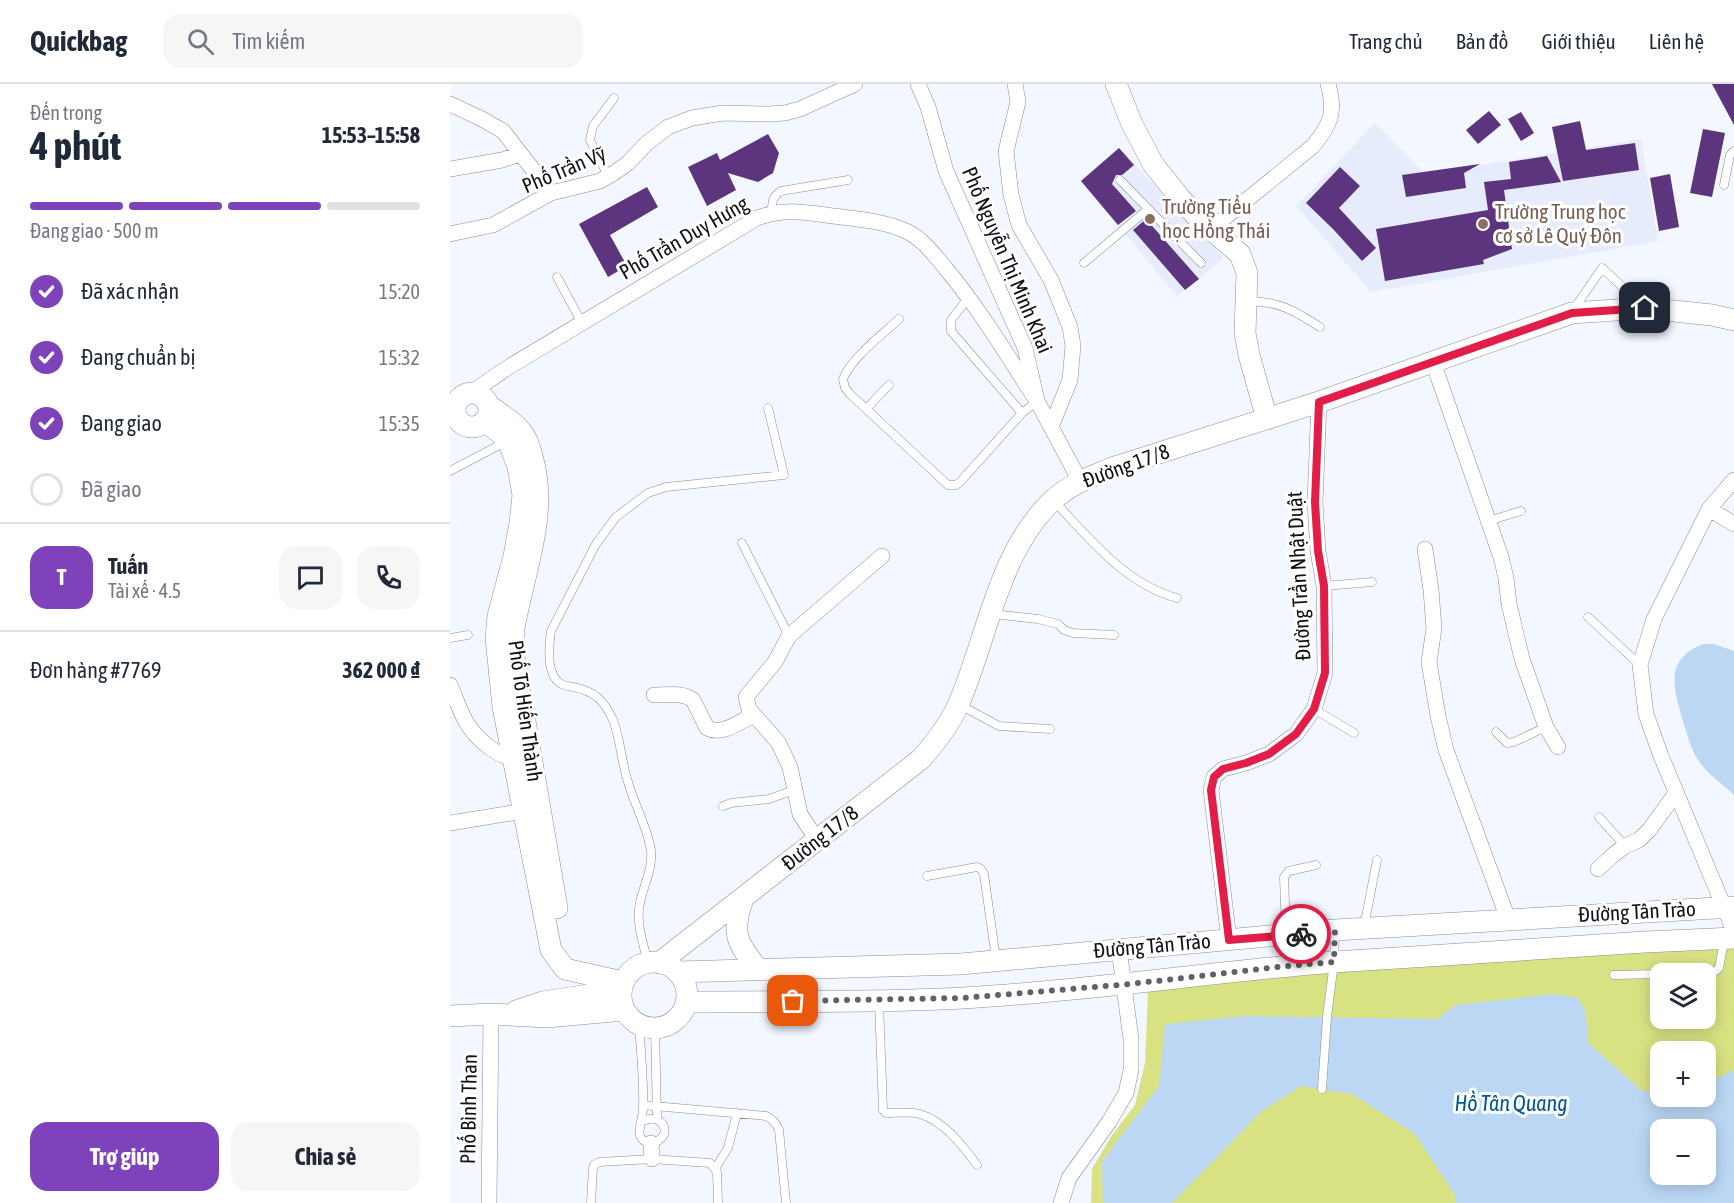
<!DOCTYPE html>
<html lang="vi">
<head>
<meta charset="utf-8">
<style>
	body { margin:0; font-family:"Asap Condensed",sans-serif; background:#f6f6f7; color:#1f2937; height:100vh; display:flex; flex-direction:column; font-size:22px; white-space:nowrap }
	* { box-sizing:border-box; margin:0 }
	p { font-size:20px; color:#747a83 }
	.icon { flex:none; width:33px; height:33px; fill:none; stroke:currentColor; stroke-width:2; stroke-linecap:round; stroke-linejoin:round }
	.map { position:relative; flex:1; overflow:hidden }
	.drawer { display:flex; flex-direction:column; background:#fff; width:450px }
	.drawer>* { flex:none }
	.tools { position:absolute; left:1200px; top:879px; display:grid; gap:12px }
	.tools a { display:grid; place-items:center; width:66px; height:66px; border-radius:12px; background:#fff; box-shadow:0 3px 15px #0003; font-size:30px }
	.pin { position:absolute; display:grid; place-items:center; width:51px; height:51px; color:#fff; margin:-26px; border-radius:12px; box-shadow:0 3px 9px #0006 }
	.courier { position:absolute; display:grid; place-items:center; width:60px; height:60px; margin:-30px; border:4px solid #e11d48; border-radius:50%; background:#fff; color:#222; box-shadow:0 2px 8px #0007 }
	.headline em { font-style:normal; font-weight:700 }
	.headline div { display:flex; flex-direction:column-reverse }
	.headline { display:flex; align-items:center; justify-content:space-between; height:102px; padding:0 30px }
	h1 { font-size:39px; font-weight:700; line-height:45px }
	.bar { display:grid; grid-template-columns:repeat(4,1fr); gap:9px 6px; align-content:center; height:72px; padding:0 30px }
	.bar i { height:8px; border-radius:4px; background:#e0e1e3 }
	.bar .selected { background:#7e43ba }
	.bar p { grid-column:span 4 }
	.line { display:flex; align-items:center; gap:15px; padding:0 30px; border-top:2px solid #e0e1e3 }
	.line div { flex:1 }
	.round { display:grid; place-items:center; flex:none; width:63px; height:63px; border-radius:18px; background:#f6f6f7 }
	ol { padding:0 30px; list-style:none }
	li { display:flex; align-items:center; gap:18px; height:66px }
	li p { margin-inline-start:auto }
	li .icon { padding:6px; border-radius:50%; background:#7e43ba; color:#fff; stroke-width:4 }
	li:last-child { color:#747a83 }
	li i { width:33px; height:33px; border:3px solid #e0e1e3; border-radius:50% }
	.primary-button { display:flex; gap:12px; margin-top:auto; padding:12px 30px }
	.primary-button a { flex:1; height:69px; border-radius:18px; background:#7e43ba; color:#fff; font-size:24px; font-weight:700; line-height:69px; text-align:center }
	.primary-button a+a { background:#f6f6f7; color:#1f2937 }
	header { display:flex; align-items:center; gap:36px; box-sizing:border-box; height:84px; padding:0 30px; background:#fff; border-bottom:2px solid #e0e1e3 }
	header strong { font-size:28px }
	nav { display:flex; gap:33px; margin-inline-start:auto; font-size:21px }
	.search { width:420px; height:54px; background:#f6f6f7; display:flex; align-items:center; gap:15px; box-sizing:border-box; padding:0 21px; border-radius:18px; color:#747a83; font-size:22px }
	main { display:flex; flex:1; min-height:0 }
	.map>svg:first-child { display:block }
</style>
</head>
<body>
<header>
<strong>Quickbag</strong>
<div class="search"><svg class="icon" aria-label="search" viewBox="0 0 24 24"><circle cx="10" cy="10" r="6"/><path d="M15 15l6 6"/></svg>Tìm kiếm</div>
<nav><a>Trang chủ</a><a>Bản đồ</a><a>Giới thiệu</a><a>Liên hệ</a></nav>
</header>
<main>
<section class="drawer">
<div class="headline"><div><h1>4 phút</h1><p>Đến trong</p></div><em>15:53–15:58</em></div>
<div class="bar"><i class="selected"></i><i class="selected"></i><i class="selected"></i><i></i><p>Đang giao · 500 m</p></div>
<ol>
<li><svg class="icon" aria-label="check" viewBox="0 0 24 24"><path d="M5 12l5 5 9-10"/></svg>Đã xác nhận<p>15:20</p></li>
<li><svg class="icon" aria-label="check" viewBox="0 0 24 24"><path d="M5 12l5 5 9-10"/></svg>Đang chuẩn bị<p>15:32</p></li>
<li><svg class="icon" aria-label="check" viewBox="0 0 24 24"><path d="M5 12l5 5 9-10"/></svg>Đang giao<p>15:35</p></li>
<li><i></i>Đã giao</li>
</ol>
<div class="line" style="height:108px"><b class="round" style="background:#7e43ba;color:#fff">T</b><div><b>Tuấn</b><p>Tài xế · 4.5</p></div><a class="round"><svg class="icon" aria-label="chat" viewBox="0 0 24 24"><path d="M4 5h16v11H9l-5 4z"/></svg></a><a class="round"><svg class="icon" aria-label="phone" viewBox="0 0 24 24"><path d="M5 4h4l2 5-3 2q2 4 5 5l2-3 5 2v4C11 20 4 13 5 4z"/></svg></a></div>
<div class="line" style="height:78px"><div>Đơn hàng #7769</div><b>362 000 ₫</b></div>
<div class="primary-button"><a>Trợ giúp</a><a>Chia sẻ</a></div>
</section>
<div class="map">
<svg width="1284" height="1119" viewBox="0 0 1284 1119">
	<rect width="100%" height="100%" fill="#f3f7ff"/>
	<path fill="#e6ecfb" d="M925,39L975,90L1191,55L1208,157L921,208L846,122Z
		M669,64L774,174L727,212L631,97Z"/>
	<path fill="#d9e283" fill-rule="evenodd" d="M1195,857L1284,862V1119H641L642,1085L662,1051L685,1021L695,979L698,906ZM1210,890H1256V934H1210ZM1210,968H1256V1012H1210ZM1210,1046H1256V1090H1210Z"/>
	<path fill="#bbd7f4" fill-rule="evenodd" d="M1253,560H1264L1284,567V711C1273,700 1260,692 1251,680C1241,668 1238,652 1233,637C1224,605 1213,576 1253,560Z
		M1103,910L1128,914L1136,929L1138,959L1191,1006L1210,1010V1012H1256V999L1284,986V1119H1006L1005,1111L965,1050L902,1010L851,1002L811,1028L722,1119H653L652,1077L709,1002L715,940L796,932L988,935L1005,921ZM1210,1046H1256V1090H1210Z"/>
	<path fill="#5d347e" d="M1262,0H1284V41Z
		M1039,27L1051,41L1028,60L1016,46Z
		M1071,28L1084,49L1071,57L1058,35Z
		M1130,37L1136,66L1185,59L1189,86L1113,97L1102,43Z
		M1253,45L1275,49L1262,113L1240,109Z
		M318,50L329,69L323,89L308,98L278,89L286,106L257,122L238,83L267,69L270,76Z
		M669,64L684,81L672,91H666L662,100L686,127L668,141L631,97Z
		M1097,72L1111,98L1054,106L1062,165L1033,176L1034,180L935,197L926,145L1038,126L1034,98L1061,95L1059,78Z
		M1030,80L1014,89L1016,104L956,113L952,91Z
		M890,83L910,102L889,124L926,164L912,177L883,145L856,119Z
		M1220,90L1229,143L1209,147L1200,94Z
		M197,103L208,123L160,151L177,182L158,193L129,140Z
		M696,135L749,195L735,206L683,146Z"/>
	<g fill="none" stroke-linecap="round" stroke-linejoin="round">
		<defs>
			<path id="lane" d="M158,92L140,56L143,42L164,14
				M670,96L751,179
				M1274,101L1280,71L1284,67
				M322,128C322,118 322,113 331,107L398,96
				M728,156L749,137
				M634,179L698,125
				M107,193L132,239
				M519,213L501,236V247L572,329
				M798,217C831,218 843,226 870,243
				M1124,225L1152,184L1191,220
				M449,235C431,252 402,273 393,295L395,304L400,310L498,401H506L510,398L572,329L587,317
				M416,325L439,301
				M0,387L57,357
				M604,417C639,454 675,500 727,514
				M1038,437L1071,427
				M292,459L339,552
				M874,502L922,498
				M542,530L588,535L608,540L614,546L623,549L664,551
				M1138,533L1190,581
				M0,554L18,551
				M510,621L549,642L600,645
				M864,625L904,649
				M1046,648L1057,659L1064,658L1096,643
				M273,722L281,719L319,715L344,706
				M1149,733L1175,762
				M477,792L527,783L531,785L534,790L546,875
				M914,843L927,776
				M836,849L834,793L839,787L866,781
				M198,879C194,862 187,843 189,825C191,805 203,788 201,767C198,744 184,720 178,698C171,677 171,657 163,636C154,616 144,607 123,603C118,602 114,602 110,599C96,590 99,561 101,547L146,460L166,433L198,409L216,403L334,391L318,324
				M1256,890H1262L1269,884L1274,857
				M1164,891L1210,890
				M429,918L433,1026L436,1029C447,1029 459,1027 470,1030C495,1038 512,1061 527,1081
				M189,941C191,969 194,997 193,1025C193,1032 188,1046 190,1052C193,1059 203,1061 209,1056C222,1048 211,1028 193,1037
				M205,944L207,1034
				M872,1005L877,933L884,878L885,848
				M193,1021L316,1032C323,1035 326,1039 329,1046L336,1119
				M265,1085L278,1064L287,1029
				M141,1119L143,1084L144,1081L149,1078L202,1075L260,1079L267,1088L268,1119"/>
			<path id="street" d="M468,0L478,23L496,87L575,264L587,317L630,397
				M565,0L568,18L556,67L561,111L569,141L601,196L620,243L623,262L620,296L601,343
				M0,20L32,35L53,47L101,109
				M0,85L52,76L70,70
				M761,145L863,62C881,40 886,28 878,0
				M0,150L43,141L101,109L150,97L164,89L178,79L196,60L218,43L242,34L273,29L319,30L335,29L350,25L405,0
				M983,278L1051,473L1056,494L1059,520L1072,575L1096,643L1108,663
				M21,309L57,284L307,134C334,124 355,128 383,132C407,135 436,137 458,148C474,156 486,173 497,186C531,227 558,273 587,317
				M1284,396L1259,425L1204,535L1190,581L1196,630L1211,672L1284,847
				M1259,425L1284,440
				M975,465L981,506L984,544L979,578L988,632L996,666L1058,835
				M0,601C6,614 10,629 18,641C28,656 49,675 69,675
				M204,611C217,611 232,608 243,616L257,644C273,652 290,637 304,631
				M0,739L74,727
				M367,756L350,730L340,683L328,658L299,625L296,613L325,578L339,552L432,472
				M1148,785L1163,771L1175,762L1189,756L1200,745L1226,709
				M779,856L761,706L764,693L773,685L796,679L819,670L846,650L864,625L875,589L874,502L868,467L865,418L869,318
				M201,1059L202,1075
				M39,1119L41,930
				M611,1119L619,1094L659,1038L676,1009L681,986V955L669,865"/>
			<path id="secondary" d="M666,0L682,40L703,80L730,114L750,136L790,170L797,189L795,249L799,271L817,335
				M5 326a17 17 0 1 1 34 0a17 17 0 1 1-34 0Z
				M38,321C49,329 62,336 71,347C77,354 79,362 82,372C99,430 74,487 64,544C63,552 63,560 63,567L107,824
				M34,337L54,352L59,359L68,383L73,411L70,439L64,472L48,532L46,554L53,623L101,866L115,885L173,898
				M293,815C281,848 286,859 309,886
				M171 911a33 33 0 1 1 66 0a33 33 0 1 1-66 0Z
				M209,879L471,675C486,658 500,640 509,619C537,554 549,467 602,417C620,400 641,393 662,384L869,318L1122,229L1195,224L1262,231L1284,236
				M227,888L511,880L885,846L1284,823
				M236,918C328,917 421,919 513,914C637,907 760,888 884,878L1195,858L1284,854
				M66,927L93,918L171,906
				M0,932L41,930L97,933L174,926"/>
		</defs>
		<use href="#lane" stroke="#898c93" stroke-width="9"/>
		<use href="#street" stroke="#898c93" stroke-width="16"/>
		<use href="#secondary" stroke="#898c93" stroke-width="22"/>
		<use href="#lane" stroke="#fff" stroke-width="8"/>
		<use href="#street" stroke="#fff" stroke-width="15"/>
		<use href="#secondary" stroke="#fff" stroke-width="21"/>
	</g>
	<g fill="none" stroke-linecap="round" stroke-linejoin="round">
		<path stroke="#606267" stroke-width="6" stroke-dasharray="0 10.8" d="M343,917L513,914L680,900L837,882L884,878L885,846L851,850"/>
		<path stroke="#e11d48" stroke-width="8" d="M851,850L779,856L761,706L764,693L773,685L796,679L819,670L846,650L864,625L875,589L874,502L868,467L865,418L869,318L1122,229L1195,224"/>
	</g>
	<g fill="#8d6e63" stroke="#fff" stroke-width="2">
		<circle cx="700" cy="135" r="6"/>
		<circle cx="1033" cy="140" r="6"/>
	</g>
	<g text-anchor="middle" stroke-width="6" stroke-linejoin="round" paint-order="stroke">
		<g font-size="21" fill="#111215" stroke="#fff">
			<text transform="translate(114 86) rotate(-23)" y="7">Phố Trần Vỹ</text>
			<text transform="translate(234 154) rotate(-30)" y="7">Phố Trần Duy Hưng</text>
			<text transform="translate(557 176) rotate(67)" y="7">Phố Nguyễn Thị Minh Khai</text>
			<text transform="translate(676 382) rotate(-20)" y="7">Đường 17/8</text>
			<text transform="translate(849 492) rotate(-93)" y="7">Đường Trần Nhật Duật</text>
			<text transform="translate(75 627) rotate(82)" y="7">Phố Tô Hiến Thành</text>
			<text transform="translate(370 754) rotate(-38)" y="7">Đường 17/8</text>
			<text transform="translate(1187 828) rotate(-3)" y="7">Đường Tân Trào</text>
			<text transform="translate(702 862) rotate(-5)" y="7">Đường Tân Trào</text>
			<text transform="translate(19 1025) rotate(-89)" y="7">Phố Bình Than</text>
		</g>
		<g font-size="21" fill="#785e54" stroke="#fff" text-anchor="start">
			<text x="712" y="130">Trường Tiểu<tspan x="712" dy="24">học Hồng Thái</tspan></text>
			<text x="1045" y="135">Trường Trung học<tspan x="1045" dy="24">cơ sở Lê Quý Đôn</tspan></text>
		</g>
		<g font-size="22" font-style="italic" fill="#035796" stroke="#fff">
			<text x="1061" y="1027">Hồ Tân Quang</text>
		</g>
	</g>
</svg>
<div class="tools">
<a><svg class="icon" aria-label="layers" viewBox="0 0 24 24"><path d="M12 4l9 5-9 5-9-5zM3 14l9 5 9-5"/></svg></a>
<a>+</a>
<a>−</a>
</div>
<div class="pin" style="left:343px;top:917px;background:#ea580c"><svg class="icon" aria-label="bag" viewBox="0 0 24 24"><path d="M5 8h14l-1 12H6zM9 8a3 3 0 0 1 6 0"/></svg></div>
<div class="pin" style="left:1195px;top:224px;background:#1f2937"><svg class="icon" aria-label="home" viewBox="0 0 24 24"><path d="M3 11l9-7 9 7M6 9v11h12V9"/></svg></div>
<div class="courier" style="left:851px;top:850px"><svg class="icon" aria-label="bike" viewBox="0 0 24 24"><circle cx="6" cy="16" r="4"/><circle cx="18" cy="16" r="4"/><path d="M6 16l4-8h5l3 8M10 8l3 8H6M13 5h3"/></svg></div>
</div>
</main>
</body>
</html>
